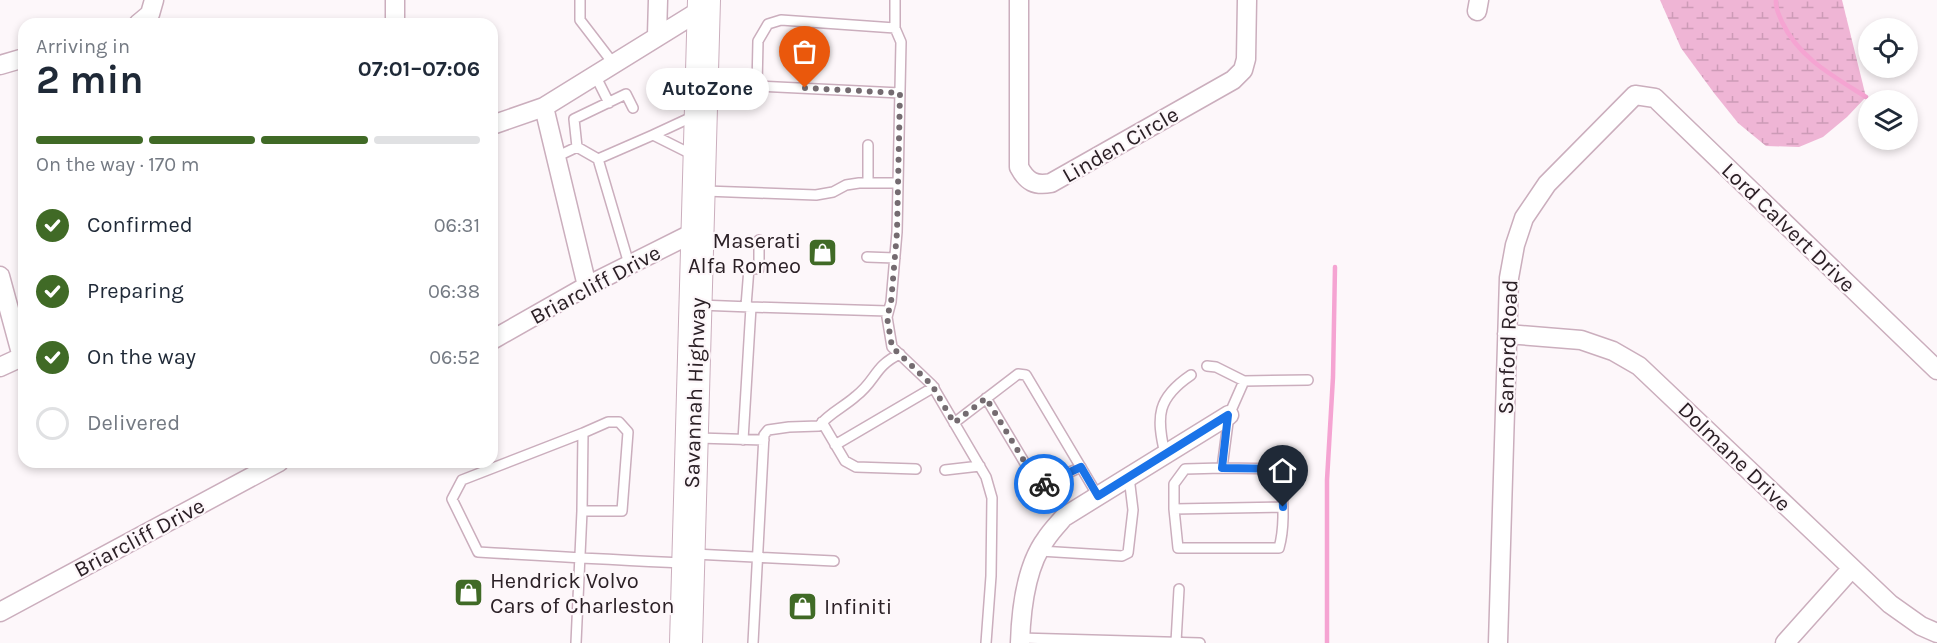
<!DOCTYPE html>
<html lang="en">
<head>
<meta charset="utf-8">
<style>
	body { margin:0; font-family:Karla,sans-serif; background:#f2f2f3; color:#1f2937; height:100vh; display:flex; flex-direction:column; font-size:22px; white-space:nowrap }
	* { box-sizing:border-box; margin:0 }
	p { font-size:20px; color:#747a83 }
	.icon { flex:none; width:33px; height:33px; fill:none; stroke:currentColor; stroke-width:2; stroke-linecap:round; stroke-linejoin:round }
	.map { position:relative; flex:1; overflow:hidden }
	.drawer { position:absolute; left:18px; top:18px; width:480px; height:450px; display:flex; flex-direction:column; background:#fff; border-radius:18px; box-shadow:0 3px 9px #0003 }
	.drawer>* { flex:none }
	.controls { position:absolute; left:1858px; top:18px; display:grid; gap:12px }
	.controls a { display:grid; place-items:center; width:60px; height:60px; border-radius:50%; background:#fff; box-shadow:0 3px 9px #0003; font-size:30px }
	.pin { position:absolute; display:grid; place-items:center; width:51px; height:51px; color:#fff; margin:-62px -26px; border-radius:50% 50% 50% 0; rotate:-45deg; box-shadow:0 0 6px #0007 }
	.pin .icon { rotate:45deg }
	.courier { position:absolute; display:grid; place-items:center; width:60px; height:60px; margin:-30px; border:4px solid #1a73e8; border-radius:50%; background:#fff; color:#222; box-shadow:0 2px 8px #0007 }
	.bubble { position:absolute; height:42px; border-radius:21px; background:#fff; box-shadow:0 3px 9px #0003; font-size:20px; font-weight:700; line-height:42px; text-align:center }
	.overview em { font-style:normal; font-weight:700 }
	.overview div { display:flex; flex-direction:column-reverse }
	.overview { display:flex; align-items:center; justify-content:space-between; height:102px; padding:0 18px }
	h1 { font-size:39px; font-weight:700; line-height:45px }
	.bar { display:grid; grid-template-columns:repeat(4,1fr); gap:9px 6px; align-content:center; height:72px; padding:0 18px }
	.bar i { height:8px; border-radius:4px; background:#e0e1e3 }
	.bar .active { background:#406a26 }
	.bar p { grid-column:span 4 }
	ol { padding:0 18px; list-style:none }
	li { display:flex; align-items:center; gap:18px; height:66px }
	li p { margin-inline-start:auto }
	li .icon { padding:6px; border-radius:50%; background:#406a26; color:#fff; stroke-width:4 }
	li:last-child { color:#747a83 }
	li i { width:33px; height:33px; border:3px solid #e0e1e3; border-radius:50% }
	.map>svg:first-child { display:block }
</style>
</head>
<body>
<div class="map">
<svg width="1937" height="643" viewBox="0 0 1937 643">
	<defs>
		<pattern id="wetland-marsh" width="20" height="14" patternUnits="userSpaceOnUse" patternTransform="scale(1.5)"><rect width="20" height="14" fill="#efb5d5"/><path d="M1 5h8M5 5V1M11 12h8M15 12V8" fill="none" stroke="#cd9bb7"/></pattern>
	</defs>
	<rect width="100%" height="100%" fill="#fdf7fa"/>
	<path fill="url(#wetland-marsh)" d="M1660,0H1842L1866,97L1847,117L1823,137L1799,147L1766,146L1738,123L1714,93L1681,48Z"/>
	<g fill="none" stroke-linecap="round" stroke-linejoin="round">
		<path stroke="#f5a4d2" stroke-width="4.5" d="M1776,0C1775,9 1779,14 1782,22C1799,58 1833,76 1866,97
			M1327,643V480L1333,377L1335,267"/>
		<defs>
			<path id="lane" d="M580,0V20L613,63
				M895,0V28L901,42L897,232L891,302L887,317L892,347L932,385L986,477L992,498L991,576L986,643
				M595,75L609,103
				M705,86H757L900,93
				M757,86L758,41L768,24L781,20L895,28
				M868,145V183
				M577,147L598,159L629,264
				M556,157L577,147L574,119L626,94L633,108
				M693,157L687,152L653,135L694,116
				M598,159L653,135
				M705,191L816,195L833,192L846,185L859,183H898
				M867,257L895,258
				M699,305L751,307
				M746,306L749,268L759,269V240
				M1207,366L1216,367L1244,381L1229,415L1222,468L1281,469C1282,495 1286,523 1279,548H1178L1174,509V484L1185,469L1222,468
				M1244,381L1308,380
				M986,398L1038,485H1042L1081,467
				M822,422L845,461L856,467L916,469
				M954,423L1018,374L1026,375L1098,496
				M698,438L764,440
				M743,440L751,307L888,311
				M835,445L934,387
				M1165,454C1156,416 1157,398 1191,375
				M945,470L980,466
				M1174,509L1283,507
				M582,511L583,433
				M1040,551L1122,556L1128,553L1133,510L1129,477
				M694,554L834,561
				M1020,638L1200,643
				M1176,642L1179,589
				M576,643L582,511H622L628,432L619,422H608L583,433L462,480L452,499L478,552C546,556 614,560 683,563
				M753,643L764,435L768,430L789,427L819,426C829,413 844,407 856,396C876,381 874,366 900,354"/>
			<path id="street" d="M395,0V24
				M1019,0V167C1027,182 1035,186 1051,183L1233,80L1243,70L1246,59L1247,0
				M1477,11L1479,0
				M138,24L150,14L154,0
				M657,35L658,0
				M0,65L24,58
				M544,107L587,286
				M492,125L544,107L704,8
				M0,276L22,357
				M1507,334L1581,340L1613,351L1639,366L1890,604L1921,626L1937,633
				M492,340L587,286L699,230
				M0,367L24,356
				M0,612L279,462
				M1020,643C1021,610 1026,566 1046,539C1051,531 1058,524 1064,517L1229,415
				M1498,643L1509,278L1515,245L1524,218L1547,184L1635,95L1655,98L1937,370
				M1785,643L1852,568"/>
			<path id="highway" d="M686,643L704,0"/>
		</defs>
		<use href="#lane" stroke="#cbaebd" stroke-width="12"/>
		<use href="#street" stroke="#cbaebd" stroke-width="21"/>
		<use href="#highway" stroke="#cbaebd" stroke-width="34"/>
		<use href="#lane" stroke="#fff" stroke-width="9"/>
		<use href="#street" stroke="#fff" stroke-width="18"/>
		<use href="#highway" stroke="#fff" stroke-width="32"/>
	</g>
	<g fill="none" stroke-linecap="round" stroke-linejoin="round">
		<path stroke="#746b70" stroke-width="6" stroke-dasharray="0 10.8" d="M805,88L900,93L897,232L891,303L887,317L892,347L932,385L954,423L986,398L1038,484H1044"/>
		<path stroke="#1a73e8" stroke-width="8" d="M1044,484L1081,467L1098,496L1228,415L1222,468L1281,469L1283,507"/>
	</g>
	<defs>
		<symbol id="shop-square" viewBox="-11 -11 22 22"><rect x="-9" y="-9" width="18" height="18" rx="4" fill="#406a26" stroke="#fdf7fa"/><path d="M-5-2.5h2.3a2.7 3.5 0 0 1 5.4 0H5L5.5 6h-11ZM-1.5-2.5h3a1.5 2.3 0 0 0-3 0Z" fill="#fff"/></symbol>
	</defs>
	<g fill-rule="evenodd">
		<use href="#shop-square" x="806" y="236" width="33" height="33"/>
		<use href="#shop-square" x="452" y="576" width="33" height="33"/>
		<use href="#shop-square" x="786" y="590" width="33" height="33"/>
	</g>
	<g text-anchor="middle" stroke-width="4.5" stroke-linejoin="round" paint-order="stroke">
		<g font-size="22" fill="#2b2026" stroke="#fdf7fa">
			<text transform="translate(1120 144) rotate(-30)" y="8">Linden Circle</text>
			<text transform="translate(1789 227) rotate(44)" y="8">Lord Calvert Drive</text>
			<text transform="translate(595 284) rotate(-28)" y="8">Briarcliff Drive</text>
			<text transform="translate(1507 347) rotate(-88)" y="8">Sanford Road</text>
			<text transform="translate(694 393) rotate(-88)" y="8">Savannah Highway</text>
			<text transform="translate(1735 456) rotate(44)" y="8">Dolmane Drive</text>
			<text transform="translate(139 537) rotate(-28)" y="8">Briarcliff Drive</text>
		</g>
		<g font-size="22" fill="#2b2026" stroke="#fdf7fa" text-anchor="start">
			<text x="801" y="248" text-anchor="end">Maserati<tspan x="801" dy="25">Alfa Romeo</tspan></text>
			<text x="490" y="588">Hendrick Volvo<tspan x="490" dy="25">Cars of Charleston</tspan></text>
			<text x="824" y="614">Infiniti</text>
		</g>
	</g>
</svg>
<div class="controls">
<a><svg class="icon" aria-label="locate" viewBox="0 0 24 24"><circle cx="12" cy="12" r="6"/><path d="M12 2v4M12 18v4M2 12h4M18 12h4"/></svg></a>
<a><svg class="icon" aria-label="layers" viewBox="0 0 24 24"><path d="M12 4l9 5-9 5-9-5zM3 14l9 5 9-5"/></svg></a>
</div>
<div class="pin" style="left:805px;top:88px;background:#ea580c"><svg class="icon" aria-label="bag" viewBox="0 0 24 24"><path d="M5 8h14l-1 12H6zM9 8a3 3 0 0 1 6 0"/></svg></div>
<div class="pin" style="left:1283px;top:507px;background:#1f2937"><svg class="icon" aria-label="home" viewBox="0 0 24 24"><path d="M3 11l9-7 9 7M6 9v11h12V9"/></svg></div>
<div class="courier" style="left:1044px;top:484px"><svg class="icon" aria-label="bike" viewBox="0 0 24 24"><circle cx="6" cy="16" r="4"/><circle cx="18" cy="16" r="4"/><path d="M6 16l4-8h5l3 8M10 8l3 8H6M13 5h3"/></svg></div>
<div class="bubble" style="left:646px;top:68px;width:123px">AutoZone</div>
<section class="drawer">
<div class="overview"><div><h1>2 min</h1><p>Arriving in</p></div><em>07:01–07:06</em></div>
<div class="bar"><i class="active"></i><i class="active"></i><i class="active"></i><i></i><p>On the way · 170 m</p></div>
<ol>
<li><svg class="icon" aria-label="check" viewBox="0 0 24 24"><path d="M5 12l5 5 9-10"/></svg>Confirmed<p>06:31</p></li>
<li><svg class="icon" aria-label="check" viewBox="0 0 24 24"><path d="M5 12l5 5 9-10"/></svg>Preparing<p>06:38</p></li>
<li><svg class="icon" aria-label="check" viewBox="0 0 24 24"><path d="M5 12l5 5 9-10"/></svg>On the way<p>06:52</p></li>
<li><i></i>Delivered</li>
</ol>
</section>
</div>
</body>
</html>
